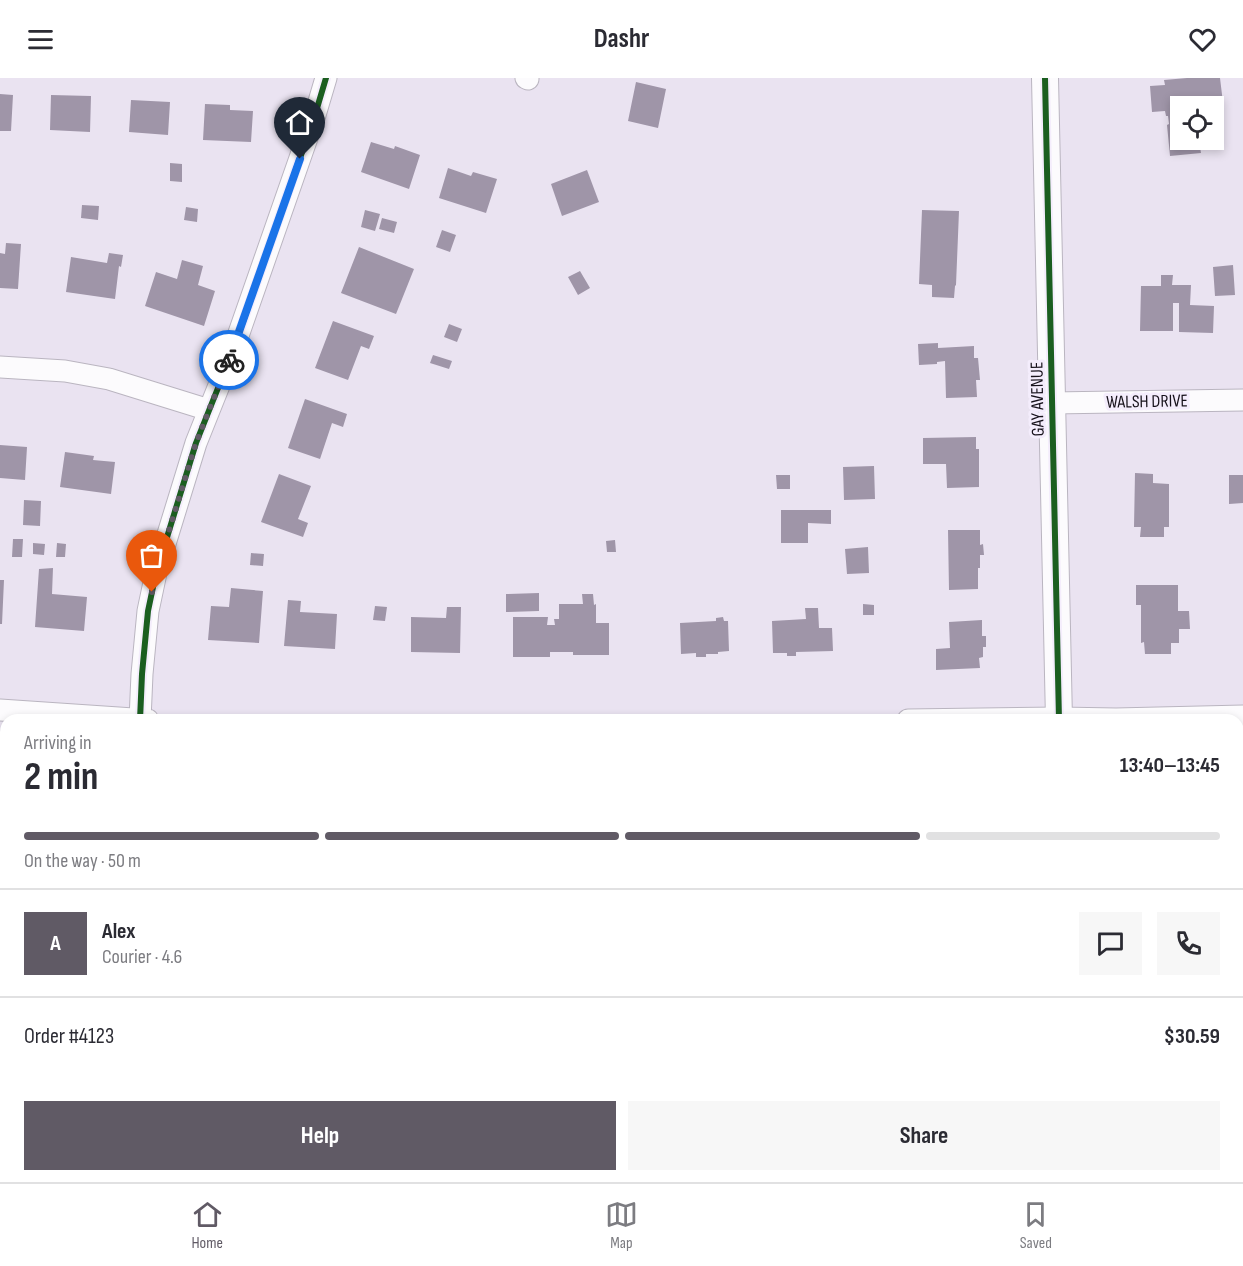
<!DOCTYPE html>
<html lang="en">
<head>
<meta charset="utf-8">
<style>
	body { margin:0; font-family:"Sofia Sans Condensed",sans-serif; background:#f7f7f7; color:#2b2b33; height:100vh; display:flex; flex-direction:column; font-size:22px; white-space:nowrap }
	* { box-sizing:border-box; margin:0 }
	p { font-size:20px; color:#7c7c81 }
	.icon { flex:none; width:33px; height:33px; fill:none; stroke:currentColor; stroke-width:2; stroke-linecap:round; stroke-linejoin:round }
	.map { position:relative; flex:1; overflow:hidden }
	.side { position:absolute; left:0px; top:636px; width:1244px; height:468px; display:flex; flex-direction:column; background:#fff; border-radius:18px 18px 0 0; box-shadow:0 3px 9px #0003 }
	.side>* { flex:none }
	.fabs { position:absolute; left:1170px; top:18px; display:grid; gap:12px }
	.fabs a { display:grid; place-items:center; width:54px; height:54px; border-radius:0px; background:#fff; box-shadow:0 3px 9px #0003; font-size:30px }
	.pin { position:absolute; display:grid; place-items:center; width:51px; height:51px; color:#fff; margin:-62px -26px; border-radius:50% 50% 50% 0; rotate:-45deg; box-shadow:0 0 6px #0007 }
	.pin .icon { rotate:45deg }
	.courier { position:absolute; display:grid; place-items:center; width:60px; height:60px; margin:-30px; border:4px solid #1a73e8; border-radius:50%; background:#fff; color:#222; box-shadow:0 2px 8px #0007 }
	.head em { font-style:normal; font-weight:700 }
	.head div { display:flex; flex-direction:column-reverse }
	.head { display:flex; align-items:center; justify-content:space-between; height:102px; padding:0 24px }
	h1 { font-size:39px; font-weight:700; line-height:45px }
	.bar { display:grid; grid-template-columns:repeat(4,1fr); gap:9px 6px; align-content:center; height:72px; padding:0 24px }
	.bar i { height:8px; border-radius:4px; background:#e1e1e2 }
	.bar .selected { background:#605a65 }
	.bar p { grid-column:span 4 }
	.line { display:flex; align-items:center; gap:15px; padding:0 24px; border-top:2px solid #e1e1e2 }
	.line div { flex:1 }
	.round { display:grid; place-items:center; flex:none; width:63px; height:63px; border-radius:0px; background:#f7f7f7 }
	.button { display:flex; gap:12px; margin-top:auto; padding:12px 24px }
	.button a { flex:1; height:69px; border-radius:0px; background:#605a65; color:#fff; font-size:24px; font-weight:700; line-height:69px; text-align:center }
	.button a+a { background:#f7f7f7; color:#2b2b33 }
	header { display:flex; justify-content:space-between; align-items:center; height:78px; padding:0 24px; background:#fff; font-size:27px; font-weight:700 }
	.dock { display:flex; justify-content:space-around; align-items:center; height:84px; border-top:2px solid #e1e1e2; background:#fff; font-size:16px; color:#7c7c81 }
	.dock a { display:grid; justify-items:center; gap:3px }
	.dock .selected { color:#605a65 }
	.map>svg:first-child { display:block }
</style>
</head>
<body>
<header><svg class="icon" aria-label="menu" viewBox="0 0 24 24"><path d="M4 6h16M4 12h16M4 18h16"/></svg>Dashr<svg class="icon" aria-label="heart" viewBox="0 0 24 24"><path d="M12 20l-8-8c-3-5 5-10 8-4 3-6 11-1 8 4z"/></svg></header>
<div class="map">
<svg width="1243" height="1104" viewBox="0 0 1243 1104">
	<rect width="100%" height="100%" fill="#eae3f1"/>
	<path fill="#9f95a8" d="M1187,0H1220L1224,33L1214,34V28H1180V62H1199L1201,75L1170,78L1167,47L1169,46L1168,38H1166L1165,33L1152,34L1150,8L1165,7L1164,2Z
		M636,4L666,11L658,50L628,43Z
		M0,16L13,17L11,53H0Z
		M51,17L91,18L90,54L50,52Z
		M131,22L170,24L168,57L129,54Z
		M205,26L230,27V32L253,33L251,64L203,62Z
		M371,64L394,71L395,68L420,77L409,111L361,94Z
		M170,85L182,86V104L170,103Z
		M448,90L471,98L473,94L497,101L486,135L439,120Z
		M587,92L599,124L562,138L551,106Z
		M82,127L99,128L98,142L81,140Z
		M186,129L198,131L197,144L184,142Z
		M365,132L380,136L375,153L361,149Z
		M922,132L959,133L956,207L955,208L954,220L932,219V207L919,206Z
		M382,140L397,144L394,155L379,151Z
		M442,152L456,157L450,174L436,169Z
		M6,165L21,166L18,211L0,210V175L5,176Z
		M359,169L414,191L396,236L341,215Z
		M109,175L123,177L121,189L119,188L115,221L66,214L71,179L107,185Z
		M182,182L203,188L198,207L215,213L204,248L145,228L156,194L177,201Z
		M1233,187L1235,217L1215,218L1213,189Z
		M580,193L590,210L578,217L568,199Z
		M1161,197H1173L1172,207H1191L1190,227L1214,228L1213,255L1179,254V225H1173V253H1140L1141,208H1161Z
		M333,243L374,258L369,271L361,268L348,302L315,290Z
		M449,246L462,251L457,264L444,259Z
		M938,265V270L974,268V280H978L980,302H976L977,319L946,320L945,283L937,284V286L919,287L918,266Z
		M433,277L452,283L449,291L430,285Z
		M305,321L347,336L343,349L332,345L320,381L288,370Z
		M976,359V371H979V409L947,410L946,386H923V360Z
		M0,367L27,369L25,402L0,400Z
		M65,374L94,378L93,382L115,384L111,416L60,409Z
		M874,388L875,421L844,422L843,389Z
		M1135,395L1153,396V405L1169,406V449H1164V459H1140L1141,449H1134Z
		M279,396L311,408L298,441L308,445L303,459L261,444Z
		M776,397H790V411H777Z
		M1229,397H1243V425L1229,426Z
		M24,422L41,423L40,448L23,447Z
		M781,432H831V446L808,445V465H781Z
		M948,452H980V467L983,466L984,477H980V490H978V511L949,512Z
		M13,461H23L22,479H12Z
		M615,462L616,474H607L606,463Z
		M33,465L45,466L44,477L33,476Z
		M57,465L66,466L65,479H56Z
		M868,469L869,495L847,496L845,471Z
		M251,475L264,476L263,488L250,487Z
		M53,490L52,516L87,519L84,553L35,549L39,491Z
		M0,502H4L2,546H0Z
		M1136,507H1178V533H1189L1190,551H1179V565H1171V576H1145L1144,564L1141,565V527H1136Z
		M231,510L263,513L259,565L208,562L211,528L229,529Z
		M539,515V533L506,534V516Z
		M582,516H593L594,527L596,526V545H609V577H573V574H550V579H513V539H548L547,547H555L554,541H559V526H583Z
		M288,522L301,523L300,534L337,536L335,571L284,568Z
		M863,526L874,527V537H863Z
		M375,528L387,529L385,543L373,542Z
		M447,529H461L460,575L411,574V539L446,540Z
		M805,530H818L819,550H832L833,573L796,574V578H787V575H773L772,543L806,541Z
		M723,539L724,543H728L729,573L718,574V576H706V579H696V575L681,576L680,545L716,543V540Z
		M982,542V558H986V569H983V579L979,580L980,590L936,592V571L950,570L949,544Z
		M240,1098H273V1104H244V1103H239Z
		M318,1098H343V1104H318Z"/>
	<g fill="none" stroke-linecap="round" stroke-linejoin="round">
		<defs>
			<path id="minor" d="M526,0L528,1
				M0,289L65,293L109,301L209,332
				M1052,325L1243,322
				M0,632L148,642
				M140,642L142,596L148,533L156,495L196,365L232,275L315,37L326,0
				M908,642L1059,640L1116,641L1243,638
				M142,1098V1104
				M596,1098V1104"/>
			<path id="tertiary" d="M1045,0L1059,642
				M1067,1098V1104"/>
		</defs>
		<use href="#minor" stroke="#bab5c0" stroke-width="23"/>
		<use href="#tertiary" stroke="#bab5c0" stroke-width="28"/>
		<use href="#minor" stroke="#fcfbfd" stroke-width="21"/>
		<use href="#tertiary" stroke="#fcfbfd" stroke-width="26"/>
		<defs>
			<path id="cycleway" d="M1045,0L1059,642
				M140,642L142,596L148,533L156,495L196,365L232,275L315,37L326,0"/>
		</defs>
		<use href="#cycleway" stroke="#f4edfc" stroke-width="10"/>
		<use href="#cycleway" stroke="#1b5e20" stroke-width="6"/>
	</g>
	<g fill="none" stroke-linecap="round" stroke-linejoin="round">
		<path stroke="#605a65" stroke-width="6" stroke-dasharray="0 10.8" d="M152,514L156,495L196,365L229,282"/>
		<path stroke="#1a73e8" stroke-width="8" d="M229,282L300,81"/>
	</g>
	<g text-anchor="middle" stroke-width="6" stroke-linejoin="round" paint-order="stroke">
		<g font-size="18" fill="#16111a" stroke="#f4edfc">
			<text transform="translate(1037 321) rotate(-91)" y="6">GAY AVENUE</text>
			<text transform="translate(1147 323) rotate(-1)" y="6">WALSH DRIVE</text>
		</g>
	</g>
</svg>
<div class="fabs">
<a><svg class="icon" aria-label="locate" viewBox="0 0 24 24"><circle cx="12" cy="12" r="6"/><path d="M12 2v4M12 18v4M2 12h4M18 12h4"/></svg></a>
</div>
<div class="pin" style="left:152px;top:514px;background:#ea580c"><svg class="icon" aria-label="bag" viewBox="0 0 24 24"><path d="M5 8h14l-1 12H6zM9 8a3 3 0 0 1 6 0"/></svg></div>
<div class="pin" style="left:300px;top:81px;background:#1f2937"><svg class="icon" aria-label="home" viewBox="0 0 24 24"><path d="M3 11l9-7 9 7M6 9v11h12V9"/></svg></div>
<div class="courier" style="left:229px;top:282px"><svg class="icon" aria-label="bike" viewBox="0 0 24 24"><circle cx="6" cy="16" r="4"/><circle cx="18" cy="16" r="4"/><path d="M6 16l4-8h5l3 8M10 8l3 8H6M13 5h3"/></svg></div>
<section class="side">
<div class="head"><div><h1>2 min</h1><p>Arriving in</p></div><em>13:40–13:45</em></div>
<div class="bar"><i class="selected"></i><i class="selected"></i><i class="selected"></i><i></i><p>On the way · 50 m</p></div>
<div class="line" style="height:108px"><b class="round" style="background:#605a65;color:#fff">A</b><div><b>Alex</b><p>Courier · 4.6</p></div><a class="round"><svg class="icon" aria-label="chat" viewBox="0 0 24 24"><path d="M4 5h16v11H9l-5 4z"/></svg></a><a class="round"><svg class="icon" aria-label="phone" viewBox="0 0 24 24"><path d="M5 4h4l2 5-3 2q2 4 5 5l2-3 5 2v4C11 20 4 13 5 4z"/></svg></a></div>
<div class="line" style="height:78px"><div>Order #4123</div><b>$30.59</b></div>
<div class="button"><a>Help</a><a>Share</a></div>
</section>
</div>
<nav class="dock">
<a class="selected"><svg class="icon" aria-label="home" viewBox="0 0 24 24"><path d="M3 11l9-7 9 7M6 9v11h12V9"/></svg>Home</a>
<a><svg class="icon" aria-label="map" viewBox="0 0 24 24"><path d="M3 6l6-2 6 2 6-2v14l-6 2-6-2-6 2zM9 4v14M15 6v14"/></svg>Map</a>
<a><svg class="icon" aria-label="saved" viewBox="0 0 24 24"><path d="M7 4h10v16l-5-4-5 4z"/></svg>Saved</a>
</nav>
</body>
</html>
